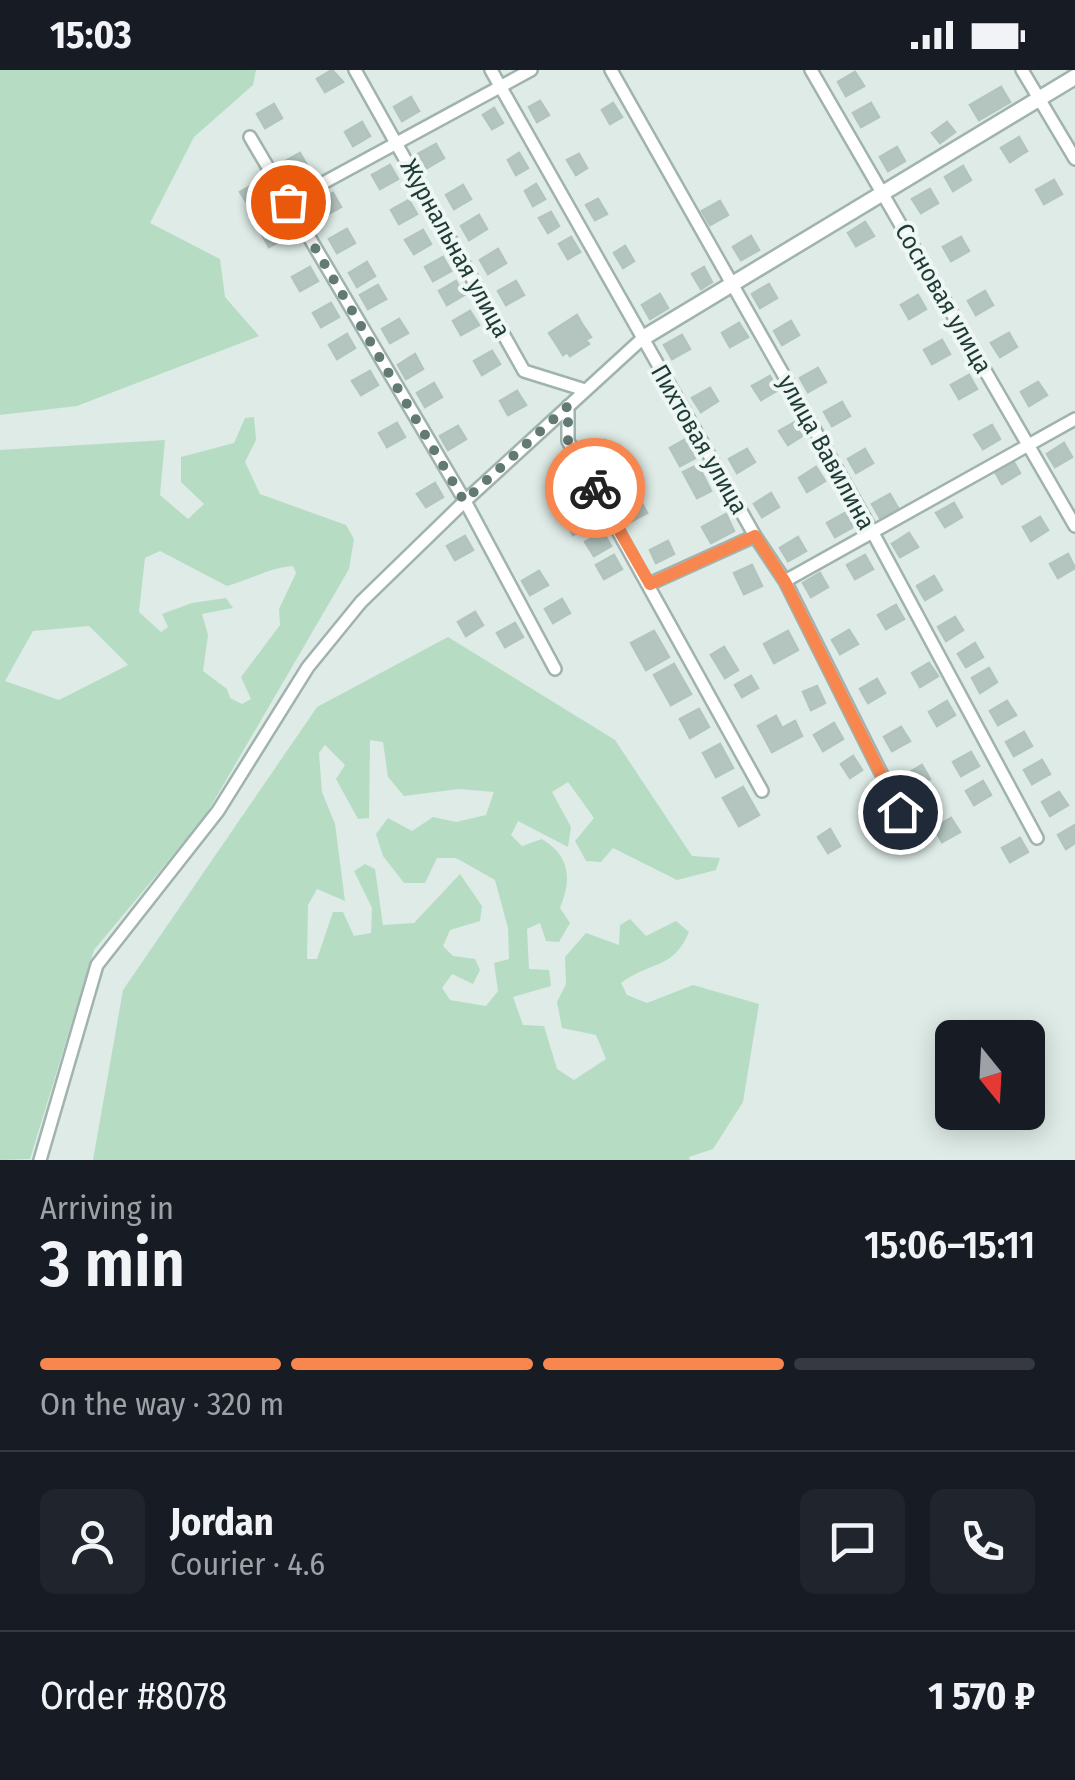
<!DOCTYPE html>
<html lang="en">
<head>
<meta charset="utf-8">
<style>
	body { margin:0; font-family:"Fira Sans Condensed",sans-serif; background:#20242c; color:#f1f3f6; height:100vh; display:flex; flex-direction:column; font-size:38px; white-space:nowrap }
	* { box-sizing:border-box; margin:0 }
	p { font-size:32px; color:#9ea1a6 }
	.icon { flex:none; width:55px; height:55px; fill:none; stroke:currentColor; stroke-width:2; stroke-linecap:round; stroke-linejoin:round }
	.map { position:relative; height:1090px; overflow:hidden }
	.details { display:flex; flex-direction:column; background:#171b24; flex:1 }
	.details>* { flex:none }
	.needle { width:65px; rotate:162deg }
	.controls { position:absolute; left:935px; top:950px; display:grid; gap:20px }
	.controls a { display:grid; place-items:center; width:110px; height:110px; border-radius:15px; background:#171b24; box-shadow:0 5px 25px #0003; font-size:50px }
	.pin { position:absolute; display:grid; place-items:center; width:85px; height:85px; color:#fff; margin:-42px; border:5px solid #fff; border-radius:50%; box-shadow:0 2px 10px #0007 }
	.courier { position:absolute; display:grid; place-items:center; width:100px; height:100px; margin:-50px; border:8px solid #f8864f; border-radius:50%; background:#fff; color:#222; box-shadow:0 2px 12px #0007 }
	.summary em { font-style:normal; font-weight:600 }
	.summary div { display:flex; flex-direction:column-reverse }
	.summary { display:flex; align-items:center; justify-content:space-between; height:170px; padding:0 40px }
	h1 { font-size:65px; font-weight:600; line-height:75px }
	.bar { display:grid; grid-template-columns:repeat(4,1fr); gap:15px 10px; align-content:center; height:120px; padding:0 40px }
	.bar i { height:12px; border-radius:8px; background:#363941 }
	.bar .on { background:#f8864f }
	.bar p { grid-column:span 4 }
	.line { display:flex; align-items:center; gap:25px; padding:0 40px; border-top:2px solid #363941 }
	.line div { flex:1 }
	.round { display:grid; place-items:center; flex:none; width:105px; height:105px; border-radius:15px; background:#20242c }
	.status { display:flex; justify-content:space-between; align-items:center; height:70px; padding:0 50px; background:#171b24; direction:ltr }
	.status svg { height:28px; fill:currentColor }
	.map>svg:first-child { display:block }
</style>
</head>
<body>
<div class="status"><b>15:03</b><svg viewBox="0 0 49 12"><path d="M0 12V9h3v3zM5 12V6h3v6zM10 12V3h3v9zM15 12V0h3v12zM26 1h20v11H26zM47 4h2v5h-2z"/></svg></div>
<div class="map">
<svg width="1075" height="1090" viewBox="0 0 1075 1090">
	<rect width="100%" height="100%" fill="#deebe6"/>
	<path fill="#b6ddc4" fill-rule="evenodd" d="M0,0H256L253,15L194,67L150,153L220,189L225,227L259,266L77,336L0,345Z
		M254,347L256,370L245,392L260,424L346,455L354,469L349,499L204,748L94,880L30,1089L0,1090V380L165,370L160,425L188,449L204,434L181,412V387L234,373L245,348ZM160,481L227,516C249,510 272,497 293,496L296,503L279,539L280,555L241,607L251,629L242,634L230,628L227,619L203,601L208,565L202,544L233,538L226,528L192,533L162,544L168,557L161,562L139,542L145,488ZM89,556L128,595L59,630L5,611L33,561Z
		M448,567L615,670L692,786L720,788L716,800L677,810L613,778L601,792L586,791L575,771L594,748L568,712L552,722L571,757L568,777L518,751L511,765L522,776L542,769C570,786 572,809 560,838L570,853L559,872L546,871L540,853L527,859L529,899L549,900L551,916L513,927L523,955L544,956L557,999L574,1010L606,989L596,965L562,958L557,932L566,914L565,887L586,863L619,875L620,855L630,849L646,866L676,851L689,862C673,900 652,890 621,913L627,925L647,933L693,915L759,934L743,1032L713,1079L689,1087L690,1090H93L123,920L317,637ZM370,670L383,672L388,707L404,726L459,719L494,722L486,745L456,752L433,747L412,761L388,748L376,764L383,786L404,813H425L437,788H456L495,810L508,858L509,889L494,893L498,921L486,936L450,930L442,918L452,904L473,914L480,900L475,889L453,886L443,876L450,860L480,851L482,836L460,804L414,853L383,855L375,799L365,794L354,801L372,838L371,863L354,866L343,842H333L317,889H307L308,835L317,819L345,831L335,754L322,722L319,683L325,675L345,695L336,709L358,749L369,748Z"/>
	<path fill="#b4c5bf" stroke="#b1c4be" stroke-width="2.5" d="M332,0L343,12L325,22L317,9Z
		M855,2L864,16L846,26L838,12Z
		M1001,17L1010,32L979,50L970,35Z
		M411,27L419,41L402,51L394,37Z
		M540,31L549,45L537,52L529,37Z
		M613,33L622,47L610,54L602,40Z
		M871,33L879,47L861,57L853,43Z
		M274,34L282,48L265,58L257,44Z
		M494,38L503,53L492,59L483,45Z
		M362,52L370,66L353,76L345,62Z
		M947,52L955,62L940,73L932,63Z
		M1019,67L1027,81L1010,92L1001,78Z
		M436,74L444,88L427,98L418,84Z
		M897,77L905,91L888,101L880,87Z
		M300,83L308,97L290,107L282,93Z
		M519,83L528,98L516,105L508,90Z
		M579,84L587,98L576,105L567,90Z
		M390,95L398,109L380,119L372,105Z
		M963,96L971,110L953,121L945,107Z
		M1054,110L1062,124L1044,134L1036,120Z
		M258,112L266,126L249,136L240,122Z
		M536,114L545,129L533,136L525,121Z
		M463,115L471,129L454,139L446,125Z
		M930,119L938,133L921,143L912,129Z
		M333,123L341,137L323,147L315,133Z
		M598,129L607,144L595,150L586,135Z
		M409,130L417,144L399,154L391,140Z
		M720,131L728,145L710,155L702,141Z
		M551,142L559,156L548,163L539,148Z
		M479,145L487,159L469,170L461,156Z
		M865,152L874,166L856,176L848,163Z
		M279,153L287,167L269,177L261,163Z
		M347,159L355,173L337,183L329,169Z
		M423,160L431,174L414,184L405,170Z
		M751,166L759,180L741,190L733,177Z
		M571,167L580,182L568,189L559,174Z
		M961,167L969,181L951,191L943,177Z
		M625,176L634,191L623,198L614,183Z
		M498,179L506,193L488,204L480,190Z
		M443,187L451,201L433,211L425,197Z
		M367,192L375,206L357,217L349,203Z
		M310,197L318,211L300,221L292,207Z
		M704,197L712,212L701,219L692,204Z
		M456,211L464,225L447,235L439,221Z
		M516,211L524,225L506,235L498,221Z
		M769,214L777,228L760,238L752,224Z
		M378,215L386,229L368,239L360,225Z
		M985,221L993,235L976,245L968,231Z
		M660,224L668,238L650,249L642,235Z
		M918,225L926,239L909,249L901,235Z
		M331,233L339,247L321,257L313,243Z
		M470,241L479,255L461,265L453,251Z
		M577,245L582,254L555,272L549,263Z
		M399,249L408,263L390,273L382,259Z
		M791,251L799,265L782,275L774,261Z
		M739,253L748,267L730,277L722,263Z
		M582,254L591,267L586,270L589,274L570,286L567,282L563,285L555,272Z
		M1009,263L1017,277L1000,287L991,273Z
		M347,264L355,278L337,289L329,275Z
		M682,265L690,279L672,289L664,275Z
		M942,270L950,284L932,294L924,280Z
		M492,281L500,294L482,305L474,291Z
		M415,284L423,299L406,309L398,295Z
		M818,298L826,312L808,322L800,308Z
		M370,301L378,315L361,325L352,311Z
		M969,305L977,319L959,329L951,315Z
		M770,306L778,320L761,330L752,316Z
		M1038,312L1047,325L1029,336L1021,322Z
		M434,313L442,327L425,337L417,323Z
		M710,318L718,331L701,342L692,328Z
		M517,321L526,335L508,345L500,331Z
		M842,332L850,346L832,356L824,342Z
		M797,351L805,364L788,375L779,361Z
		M397,353L405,367L387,377L379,363Z
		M992,355L1000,369L983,379L974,365Z
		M458,356L466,369L448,380L440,366Z
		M686,369L697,387L680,396L670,378Z
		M605,370L615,390L600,397L590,377Z
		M1064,373L1072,387L1055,397L1047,384Z
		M747,379L755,392L737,403L729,389Z
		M865,379L873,393L856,403L848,389Z
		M1012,389L1020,403L1002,414L994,400Z
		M698,395L711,421L697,428L683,402Z
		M816,397L825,411L807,422L799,408Z
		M568,410L576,424L558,434L550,420Z
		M435,413L443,427L426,437L417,424Z
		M771,423L779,437L762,447L754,434Z
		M637,424L647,443L632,451L622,433Z
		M890,424L898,438L880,448L872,434Z
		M954,433L962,447L945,457L936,443Z
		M583,441L591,455L573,465L565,451Z
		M845,443L853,457L835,467L827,453Z
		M726,444L734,461L711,473L702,457Z
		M1040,447L1048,460L1031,471L1023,457Z
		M603,462L611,476L594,486L585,472Z
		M909,463L918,477L900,487L892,474Z
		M465,466L473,480L455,490L447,476Z
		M798,467L806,481L788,491L780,478Z
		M668,471L674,484L656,493L650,480Z
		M1068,484L1075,498L1058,508L1050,494Z
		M614,485L622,499L604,509L596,495Z
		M865,485L873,499L855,509L847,495Z
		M752,495L762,516L744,524L734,503Z
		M539,501L548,515L530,525L522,511Z
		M820,503L828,517L811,527L803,513Z
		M934,506L942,520L925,530L917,516Z
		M562,529L570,543L553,553L545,539Z
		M896,535L904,549L886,559L878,545Z
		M475,542L483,555L466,566L458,552Z
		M955,547L963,560L946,571L938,557Z
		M515,553L523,567L505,577L497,563Z
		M849,560L858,574L840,584L832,570Z
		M654,561L669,587L646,600L631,573Z
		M788,561L798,580L774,593L764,574Z
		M975,573L983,587L966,597L958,584Z
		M724,577L738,600L725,608L711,585Z
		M929,593L938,606L920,617L912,603Z
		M674,594L691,624L671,635L654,605Z
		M989,598L997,612L980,623L972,608Z
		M751,606L758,618L742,627L735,615Z
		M877,609L885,623L868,633L860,619Z
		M817,616L825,633L811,640L803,622Z
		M947,631L955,645L937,656L929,642Z
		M1007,631L1016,645L998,655L990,641Z
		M699,639L709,657L690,668L680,649Z
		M776,646L782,658L795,651L802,666L772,682L758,656Z
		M834,653L843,669L823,681L814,665Z
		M901,657L910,671L892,681L884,667Z
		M1024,662L1032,676L1014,686L1006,672Z
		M720,674L733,698L716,707L703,683Z
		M971,682L979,696L961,706L953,692Z
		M853,686L862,700L850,708L841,694Z
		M1042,690L1050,704L1032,714L1024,700Z
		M922,695L930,709L913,719L905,705Z
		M983,711L991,725L974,735L966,721Z
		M743,717L759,745L739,756L723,728Z
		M1059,722L1068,735L1050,746L1042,732Z
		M877,733L885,747L893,743L904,760L877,777L862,743Z
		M951,748L960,762L942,772L934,758Z
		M1075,755V773L1066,779L1058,765Z
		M830,759L840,776L828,783L818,767Z
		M1020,768L1028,782L1010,792L1002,778Z"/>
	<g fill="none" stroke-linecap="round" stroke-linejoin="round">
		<defs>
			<path id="minor" d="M355,0L524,301L585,320
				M491,0L755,466L785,511L900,741
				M611,0L873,463L1037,768
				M811,0L1075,456
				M1022,0L1075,89
				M250,67L465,431L555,599
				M288,132L531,0
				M568,336V371L762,721
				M785,511L1075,349
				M649,514L755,466
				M40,1090L97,895L218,741L308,597L361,532L465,431L643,268"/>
			<path id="tertiary" d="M643,268L1075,7"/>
		</defs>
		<use href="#minor" stroke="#a1b3ae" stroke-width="16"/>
		<use href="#tertiary" stroke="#a1b3ae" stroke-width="19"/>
		<use href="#minor" stroke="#fff" stroke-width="11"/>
		<use href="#tertiary" stroke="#fff" stroke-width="14"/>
	</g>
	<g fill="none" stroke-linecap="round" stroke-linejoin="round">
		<path stroke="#627974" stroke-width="10" stroke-dasharray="0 18" d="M288,132L464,431L568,336V371L595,418"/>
		<path stroke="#f8864f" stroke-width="12" d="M595,418L650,514L755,466L785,512L900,742"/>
	</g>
	<g text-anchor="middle" stroke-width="8" stroke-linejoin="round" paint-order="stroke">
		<g font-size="25" fill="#1f3b36" stroke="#eff7f4">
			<text transform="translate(456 178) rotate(61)" y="9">Журнальная улица</text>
			<text transform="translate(944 228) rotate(60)" y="9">Сосновая улица</text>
			<text transform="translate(700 369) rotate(60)" y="9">Пихтовая улица</text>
			<text transform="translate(827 382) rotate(61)" y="9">улица Вавилина</text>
		</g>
	</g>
</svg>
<div class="controls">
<a><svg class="needle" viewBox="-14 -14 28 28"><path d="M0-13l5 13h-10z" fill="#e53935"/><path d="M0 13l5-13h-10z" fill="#9ea1a6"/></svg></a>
</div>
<div class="pin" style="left:288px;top:132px;background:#ea580c"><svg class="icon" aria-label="bag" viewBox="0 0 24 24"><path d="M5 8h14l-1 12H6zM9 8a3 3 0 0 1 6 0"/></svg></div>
<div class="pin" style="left:900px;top:742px;background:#1f2937"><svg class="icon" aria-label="home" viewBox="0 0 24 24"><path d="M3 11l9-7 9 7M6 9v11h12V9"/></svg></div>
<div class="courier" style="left:595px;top:418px"><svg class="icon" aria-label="bike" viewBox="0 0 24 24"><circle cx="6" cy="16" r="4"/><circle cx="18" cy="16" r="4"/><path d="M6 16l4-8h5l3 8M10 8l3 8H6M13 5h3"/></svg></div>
</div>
<section class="details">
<div class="summary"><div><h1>3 min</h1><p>Arriving in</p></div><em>15:06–15:11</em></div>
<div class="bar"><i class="on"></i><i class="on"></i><i class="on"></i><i></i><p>On the way · 320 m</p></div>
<div class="line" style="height:180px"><a class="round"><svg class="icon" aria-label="person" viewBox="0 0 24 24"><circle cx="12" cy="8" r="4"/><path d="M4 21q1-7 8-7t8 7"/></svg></a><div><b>Jordan</b><p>Courier · 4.6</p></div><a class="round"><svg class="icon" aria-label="chat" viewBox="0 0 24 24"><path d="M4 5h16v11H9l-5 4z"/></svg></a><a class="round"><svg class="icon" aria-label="phone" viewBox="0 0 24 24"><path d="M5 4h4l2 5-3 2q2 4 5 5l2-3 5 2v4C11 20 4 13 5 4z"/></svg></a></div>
<div class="line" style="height:130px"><div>Order #8078</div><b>1 570 ₽</b></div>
</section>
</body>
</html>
